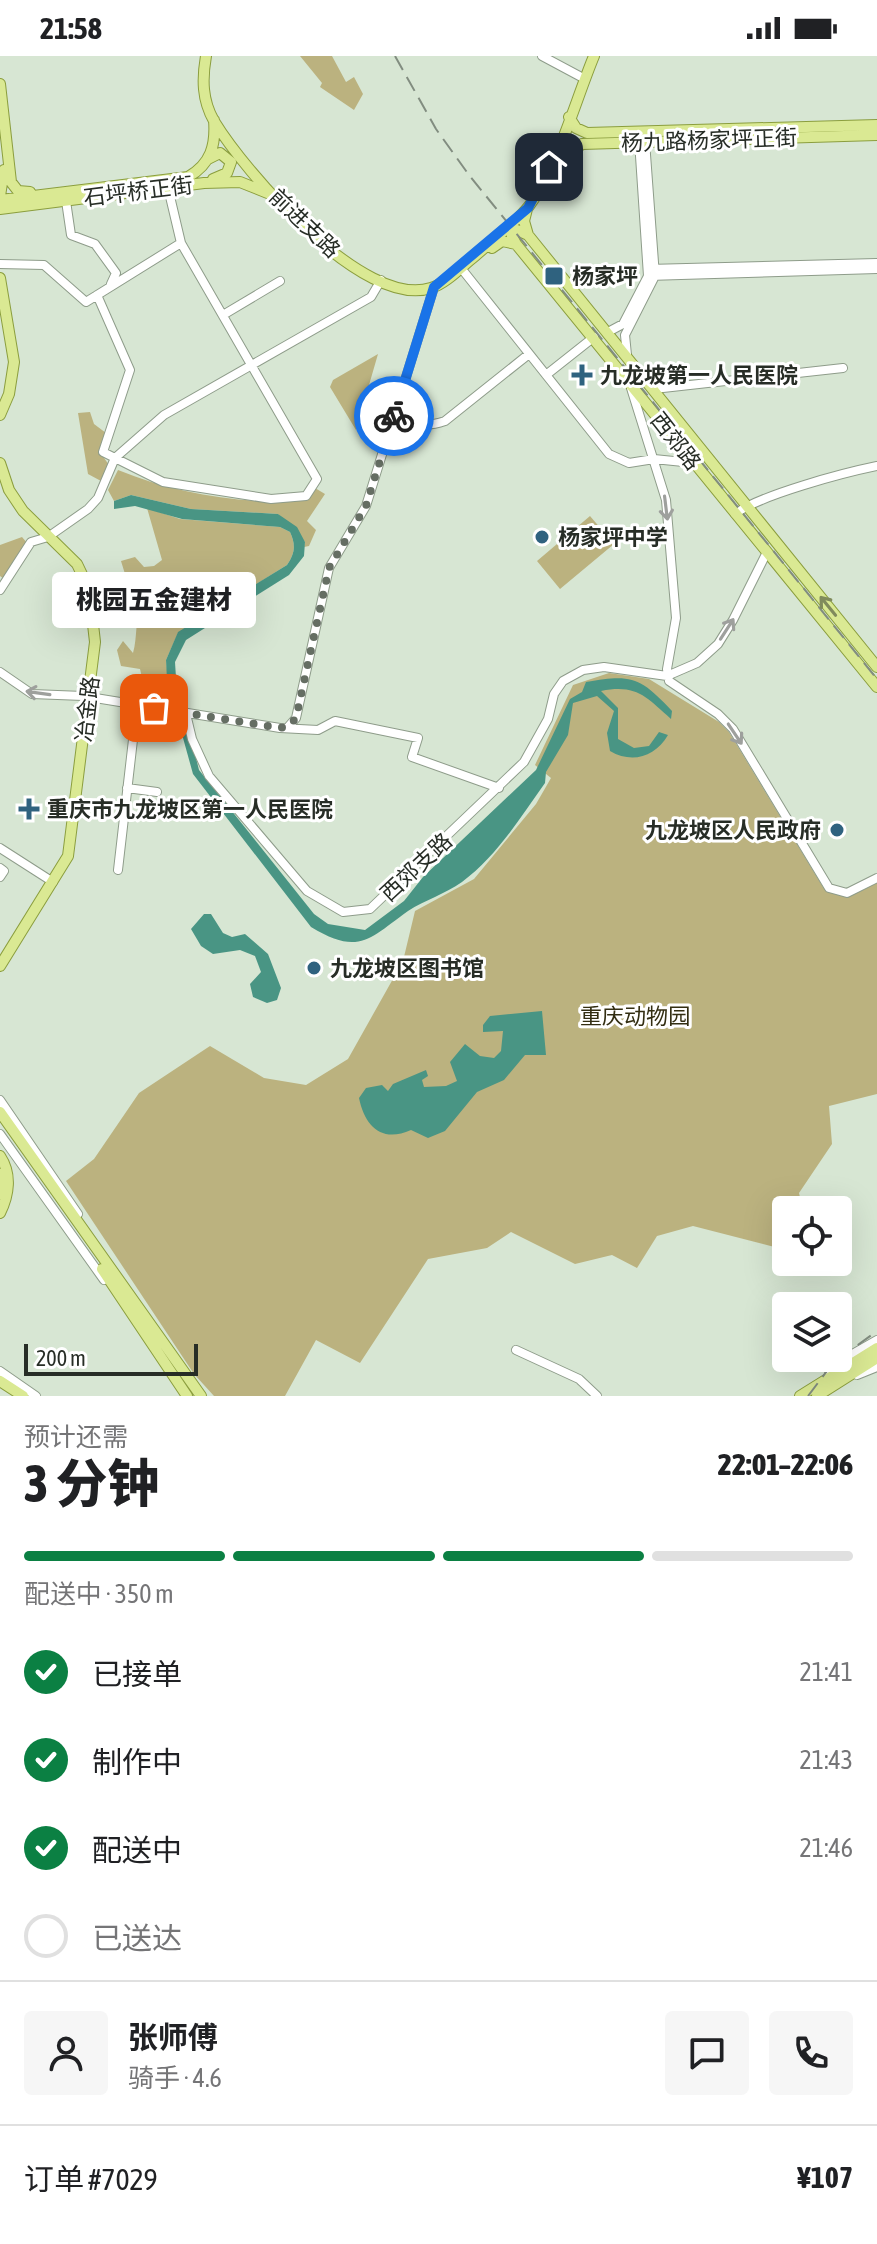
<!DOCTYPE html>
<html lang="zh">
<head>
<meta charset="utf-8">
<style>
	body { margin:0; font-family:"Asap Condensed","Noto Sans SC",sans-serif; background:#f6f6f6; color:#202124; height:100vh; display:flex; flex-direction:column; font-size:30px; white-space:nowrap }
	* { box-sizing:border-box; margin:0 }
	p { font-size:26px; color:#757577 }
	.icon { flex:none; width:44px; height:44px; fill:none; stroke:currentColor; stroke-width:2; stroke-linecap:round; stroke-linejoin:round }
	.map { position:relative; height:1340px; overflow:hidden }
	.side { display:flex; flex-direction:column; background:#fff; flex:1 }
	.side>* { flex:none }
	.buttons { position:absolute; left:772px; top:1140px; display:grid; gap:16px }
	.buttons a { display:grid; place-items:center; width:80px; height:80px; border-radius:8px; background:#fff; box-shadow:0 8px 32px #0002; font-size:40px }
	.scale { position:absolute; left:24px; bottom:20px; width:174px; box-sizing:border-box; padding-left:8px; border:4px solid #272d26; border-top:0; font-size:22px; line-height:28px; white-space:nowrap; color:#272d26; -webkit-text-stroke:6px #fff; paint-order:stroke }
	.pin { position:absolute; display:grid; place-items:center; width:68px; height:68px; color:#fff; margin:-34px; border-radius:16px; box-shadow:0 4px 12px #0006 }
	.courier { position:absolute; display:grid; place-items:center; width:80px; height:80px; margin:-40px; border:6px solid #1a73e8; border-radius:50%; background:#fff; color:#222; box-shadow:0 2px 10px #0007 }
	.bubble { position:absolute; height:56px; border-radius:8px; background:#fff; box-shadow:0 8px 32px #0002; font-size:26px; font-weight:800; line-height:56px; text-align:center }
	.headline em { font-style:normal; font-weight:800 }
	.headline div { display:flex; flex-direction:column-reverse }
	.headline { display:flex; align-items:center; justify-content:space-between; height:136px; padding:0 24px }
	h1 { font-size:52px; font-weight:800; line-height:60px }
	.bar { display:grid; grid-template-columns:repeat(4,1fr); gap:12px 8px; align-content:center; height:96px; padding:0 24px }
	.bar i { height:10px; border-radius:6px; background:#e0e0e0 }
	.bar .active { background:#0b8043 }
	.bar p { grid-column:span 4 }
	.line { display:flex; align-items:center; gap:20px; padding:0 24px; border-top:2px solid #e0e0e0 }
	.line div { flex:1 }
	.round { display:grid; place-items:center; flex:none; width:84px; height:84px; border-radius:8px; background:#f6f6f6 }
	ol { padding:0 24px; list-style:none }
	li { display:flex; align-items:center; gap:24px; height:88px }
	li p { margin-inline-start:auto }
	li .icon { padding:8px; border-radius:50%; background:#0b8043; color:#fff; stroke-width:4 }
	li:last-child { color:#757577 }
	li i { width:44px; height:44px; border:4px solid #e0e0e0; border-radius:50% }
	.status { display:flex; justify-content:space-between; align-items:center; height:56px; padding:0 40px; background:#fff; direction:ltr }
	.status svg { height:22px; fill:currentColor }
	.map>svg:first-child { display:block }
</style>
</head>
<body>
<div class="status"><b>21:58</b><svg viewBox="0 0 49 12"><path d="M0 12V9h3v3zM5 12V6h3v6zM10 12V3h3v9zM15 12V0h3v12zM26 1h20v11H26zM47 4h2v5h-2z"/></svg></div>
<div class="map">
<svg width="877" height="1340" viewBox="0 0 877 1340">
	<rect width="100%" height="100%" fill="#d7e6d3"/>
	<path fill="#bbb27f" d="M300,0H332L346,26L354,21L363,38L354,54L320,31L322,27Z
		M378,298L356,374L330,331L333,324Z
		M90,356L94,368L106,377L102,399L109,409L101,425L88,418L78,357Z
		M118,414C177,438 243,449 307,444L315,432L325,438L307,465L316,474L309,490L304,491L305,486L278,458L191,453L131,439L114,445L108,434Z
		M147,452L180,463L280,471L290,476C296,489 295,497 287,509L178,577L166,604L170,643L146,638L140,613L121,610L117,594L123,585L133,597C138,580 134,563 143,547L130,534L141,526L125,518L121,505L135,501L144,511L154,510L162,504Z
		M590,460L614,488L560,533L537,505Z
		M22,481L28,488L4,523L0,520V489Z
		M609,617L649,623L719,666L729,676L823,831C843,847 857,838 877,826V1038L829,1050L832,1088L799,1137L803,1154H786V1194L693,1170L657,1180L637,1212L612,1199L575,1208L511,1176L487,1192L428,1203L360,1307L316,1284L285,1340H214L194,1318L66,1125L94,1103L139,1037L210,990L264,1022L306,1029L348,1003L403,905L415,855L474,823L536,748L551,722L535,709L573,629Z"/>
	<path fill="#499584" d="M131,439L191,453L278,458L297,471L305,486L304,500L289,519L186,584L175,606L176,622L199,714L314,858L328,868L365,874L404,845L423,821L536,714L570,643L582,636L586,626C632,618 640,621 672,655L671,663C646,641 637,628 601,635L618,652V683L634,692L649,690L659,676L668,679C655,701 632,708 610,695L607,677L614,655L597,640L573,647L568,679L546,716L545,727C520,762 497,800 462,826C445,838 425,844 408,855C369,883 359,900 311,871L193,718L167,624L166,604L178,576L287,509C295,497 296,489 290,476L280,471L182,463L135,450L114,453V445Z
		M204,858H211L223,877L232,881L245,878L268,898L281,932L277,944L267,947L253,941L250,928L261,916L255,900L240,894L213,898L201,890L191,873Z
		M542,955L546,999H525L504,1024L477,1036L445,1075L428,1082L411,1074C382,1087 365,1071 359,1042L366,1032L382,1029L388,1035L393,1028L426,1014L428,1020L422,1024L424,1031L446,1030L457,1025L450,1006L465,988L480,1000L494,1002L501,995L503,975L483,976V969L490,960Z"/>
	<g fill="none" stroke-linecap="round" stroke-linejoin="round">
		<defs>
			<path id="minor" d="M542,0L585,23
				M66,145L71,179L95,188L116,217L111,228
				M0,208L44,209L86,246L181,187
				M461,212L609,398L629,407L654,403L693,407
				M648,213L877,207
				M648,220L877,213
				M97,239L130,314L103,396L163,426L271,443L306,440L317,423L181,187L168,132
				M223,259L280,225
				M608,276L623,268L648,220L639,85
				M627,299L625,279L655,220L645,85
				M546,319L594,281
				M631,332L666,444L676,562L667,613L669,625L718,658L733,673L829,832L847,837L877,822
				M654,333L843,312
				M394,361C413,368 425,372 445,365L529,298
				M735,458C760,439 843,417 877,410
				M0,534L31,486L48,481L88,453L98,442L115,402L164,359L371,241L381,224
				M0,616L32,638L83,640L280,672L318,674L335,665L418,682L412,701L499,732
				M186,658L192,683L209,720L307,835L343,856L370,853L524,706L548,663L554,638L563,625L583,614L604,611L667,620L697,607L718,588L733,564L767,496
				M289,670L296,662L329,512L366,450L434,231
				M127,732L157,736
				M0,792L53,826
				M0,812L4,815L0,821
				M118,814L137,649
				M0,1044L78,1158
				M0,1078L104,1224
				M516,1294L579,1323L597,1340
				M0,1315L36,1340
				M829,1318L842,1304L877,1284
				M857,1319L877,1311"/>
			<path id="major" d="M206,0C202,23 202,44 214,65C245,116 364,254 431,232C447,227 462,210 475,200C493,184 514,169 529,150C556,115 576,43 594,0
				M0,28L11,126L18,135L30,136
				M569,61L576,72L587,77L877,69
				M208,103L220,97L231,106L227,117L213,123
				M551,110L582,88L877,79
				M0,140L4,114
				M0,144L188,121C211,108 216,89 214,64
				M0,153L204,127L240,126L270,138
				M527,153L524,165L528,179L877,611
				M516,188L512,180L517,174L528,179
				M492,192L502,185L516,188L877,631
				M0,222L14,306L9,338L0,359
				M0,407L9,434L23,455L77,508L89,533L95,586L68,800L0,910
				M0,1056L201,1340
				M0,1100C12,1118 9,1139 0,1157
				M0,1118V1138
				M102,1213L187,1340
				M0,1325L23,1340
				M800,1340L877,1292
				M817,1340L877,1302"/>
		</defs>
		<use href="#minor" stroke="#8e9c8a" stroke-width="10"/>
		<use href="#major" stroke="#8b9e3e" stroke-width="12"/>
		<use href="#minor" stroke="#fff" stroke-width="8"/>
		<use href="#major" stroke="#dae993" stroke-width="10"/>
		<path stroke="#828d80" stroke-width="2" stroke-dasharray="16 8" stroke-linecap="butt" d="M395,0L436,73L469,119L877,623
			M808,1340L833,1307L877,1275"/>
	</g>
	<defs><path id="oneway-shaft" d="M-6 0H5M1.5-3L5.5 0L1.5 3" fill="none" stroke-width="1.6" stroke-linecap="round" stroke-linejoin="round" transform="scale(2)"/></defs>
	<g stroke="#9ea09d">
		<use href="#oneway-shaft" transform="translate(666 452) rotate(83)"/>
		<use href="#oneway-shaft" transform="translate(727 573) rotate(-57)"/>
		<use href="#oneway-shaft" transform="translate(38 637) rotate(-172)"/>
		<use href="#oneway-shaft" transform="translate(735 678) rotate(56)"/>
	</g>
	<use stroke="#808b5c" href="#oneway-shaft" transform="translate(828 550) rotate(-129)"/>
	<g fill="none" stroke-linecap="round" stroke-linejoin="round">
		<path stroke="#656e63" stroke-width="8" stroke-dasharray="0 14.4" d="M154,652L280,672L289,670L296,662L329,512L366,450L394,360"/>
		<path stroke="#1a73e8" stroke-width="10" d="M394,360L434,231L528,152L549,111"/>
	</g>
	<g fill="#2f627f" stroke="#fff" stroke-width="3">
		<rect x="544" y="210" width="20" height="20" rx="4"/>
		<path d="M578 307h8v8h8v8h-8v8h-8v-8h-8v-8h8z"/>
		<circle cx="542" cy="481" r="8"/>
		<path d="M25 741h8v8h8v8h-8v8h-8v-8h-8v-8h8z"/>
		<circle cx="837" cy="774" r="8"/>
		<circle cx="314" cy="912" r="8"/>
	</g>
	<g text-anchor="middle" stroke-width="6" stroke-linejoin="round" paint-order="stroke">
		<g font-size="22" fill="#272d26" stroke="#fff">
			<text transform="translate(709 84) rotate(-2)" y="8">杨九路杨家坪正街</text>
			<text transform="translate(138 135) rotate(-7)" y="8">石坪桥正街</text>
			<text transform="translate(305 167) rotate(44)" y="8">前进支路</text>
			<text transform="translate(676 385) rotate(52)" y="8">西郊路</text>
			<text transform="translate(87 653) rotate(-83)" y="8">冶金路</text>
			<text transform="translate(416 811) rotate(-43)" y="8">西郊支路</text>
		</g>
		<g font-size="22" font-weight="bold" fill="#272d26" stroke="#fff" text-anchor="start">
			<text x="572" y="228">杨家坪</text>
			<text x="600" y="327">九龙坡第一人民医院</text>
			<text x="558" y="489">杨家坪中学</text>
			<text x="47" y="761">重庆市九龙坡区第一人民医院</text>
			<text x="821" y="782" text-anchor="end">九龙坡区人民政府</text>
			<text x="330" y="920">九龙坡区图书馆</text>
		</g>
		<g font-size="22" fill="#332e12" stroke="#fff">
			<text x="635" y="968">重庆动物园</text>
		</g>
	</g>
</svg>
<div class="buttons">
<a><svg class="icon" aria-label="locate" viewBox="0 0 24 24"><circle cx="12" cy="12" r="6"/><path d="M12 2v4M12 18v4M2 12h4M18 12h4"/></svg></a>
<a><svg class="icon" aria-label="layers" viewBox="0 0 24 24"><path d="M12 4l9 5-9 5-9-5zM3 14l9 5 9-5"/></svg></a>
</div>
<div class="scale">200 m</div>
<div class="pin" style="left:154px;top:652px;background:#ea580c"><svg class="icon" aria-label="bag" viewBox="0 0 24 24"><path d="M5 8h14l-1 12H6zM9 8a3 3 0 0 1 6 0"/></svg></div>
<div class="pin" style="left:549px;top:111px;background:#1f2937"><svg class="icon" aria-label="home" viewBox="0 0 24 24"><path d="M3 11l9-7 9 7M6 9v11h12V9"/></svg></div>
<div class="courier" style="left:394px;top:360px"><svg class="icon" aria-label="bike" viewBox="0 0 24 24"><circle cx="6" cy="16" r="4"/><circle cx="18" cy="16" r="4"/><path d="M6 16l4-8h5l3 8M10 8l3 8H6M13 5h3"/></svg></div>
<div class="bubble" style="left:52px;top:516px;width:204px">桃园五金建材</div>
</div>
<section class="side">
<div class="headline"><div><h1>3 分钟</h1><p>预计还需</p></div><em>22:01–22:06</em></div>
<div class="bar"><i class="active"></i><i class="active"></i><i class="active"></i><i></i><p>配送中 · 350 m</p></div>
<ol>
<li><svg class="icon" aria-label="check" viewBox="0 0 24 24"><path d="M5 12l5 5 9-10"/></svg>已接单<p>21:41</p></li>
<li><svg class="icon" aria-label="check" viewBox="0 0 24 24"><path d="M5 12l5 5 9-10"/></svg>制作中<p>21:43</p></li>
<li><svg class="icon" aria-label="check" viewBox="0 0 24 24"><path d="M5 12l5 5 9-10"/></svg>配送中<p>21:46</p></li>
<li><i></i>已送达</li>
</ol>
<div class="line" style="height:144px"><a class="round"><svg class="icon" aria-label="person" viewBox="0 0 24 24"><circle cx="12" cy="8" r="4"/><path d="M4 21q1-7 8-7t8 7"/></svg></a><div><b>张师傅</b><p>骑手 · 4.6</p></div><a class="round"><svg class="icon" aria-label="chat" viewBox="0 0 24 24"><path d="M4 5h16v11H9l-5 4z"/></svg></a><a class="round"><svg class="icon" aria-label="phone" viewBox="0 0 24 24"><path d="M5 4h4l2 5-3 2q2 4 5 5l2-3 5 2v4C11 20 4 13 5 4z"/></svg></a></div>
<div class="line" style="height:104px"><div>订单 #7029</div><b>¥107</b></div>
</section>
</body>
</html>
